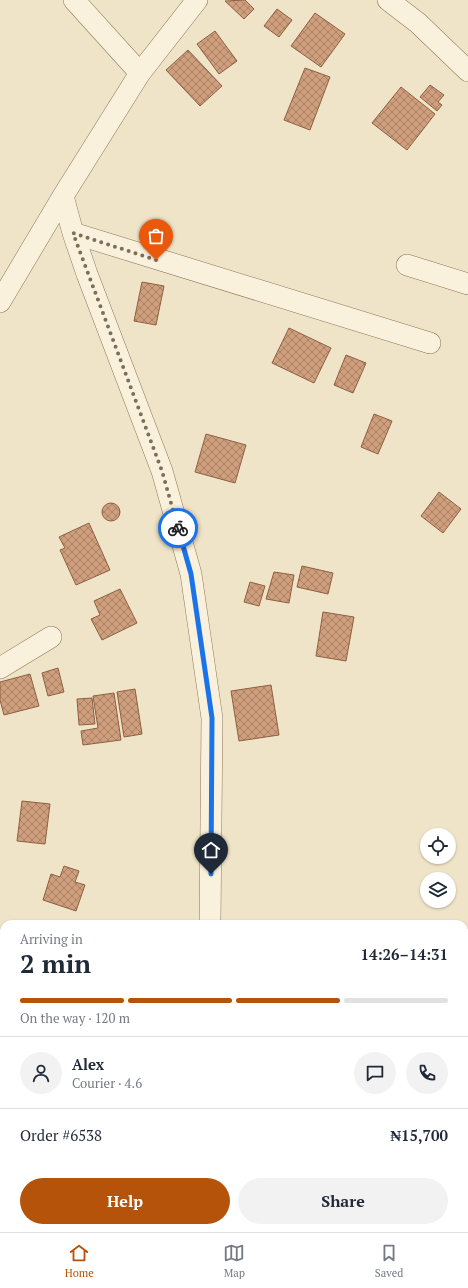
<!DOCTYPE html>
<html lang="en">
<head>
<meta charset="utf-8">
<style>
	body { margin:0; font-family:"PT Serif",serif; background:#f2f2f3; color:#1f2937; height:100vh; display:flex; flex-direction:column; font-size:15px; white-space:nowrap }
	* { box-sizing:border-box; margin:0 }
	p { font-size:13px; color:#747a83 }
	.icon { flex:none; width:22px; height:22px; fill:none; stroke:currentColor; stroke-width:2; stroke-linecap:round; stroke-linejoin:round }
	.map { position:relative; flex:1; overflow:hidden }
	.details { position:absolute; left:0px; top:920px; width:468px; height:312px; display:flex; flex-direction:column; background:#fff; border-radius:12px 12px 0 0; box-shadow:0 1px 3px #0004 }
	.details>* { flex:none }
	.fabs { position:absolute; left:420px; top:828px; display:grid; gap:8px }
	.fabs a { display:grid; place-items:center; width:36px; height:36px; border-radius:50%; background:#fff; box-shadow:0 1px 3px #0004; font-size:20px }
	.pin { position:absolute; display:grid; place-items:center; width:34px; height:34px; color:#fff; margin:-41px -17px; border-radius:50% 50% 50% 0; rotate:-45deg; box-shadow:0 0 4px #0007 }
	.pin .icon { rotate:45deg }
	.courier { position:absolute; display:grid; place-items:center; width:40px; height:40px; margin:-20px; border:3px solid #1a73e8; border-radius:50%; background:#fff; color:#222; box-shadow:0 1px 5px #0007 }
	.overview em { font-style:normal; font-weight:600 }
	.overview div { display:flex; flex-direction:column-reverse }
	.overview { display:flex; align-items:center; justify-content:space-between; height:68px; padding:0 20px }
	h1 { font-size:26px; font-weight:600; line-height:30px }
	.bar { display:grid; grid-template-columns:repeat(4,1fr); gap:6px 4px; align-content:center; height:48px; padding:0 20px }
	.bar i { height:5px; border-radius:3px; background:#e0e1e3 }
	.bar .current { background:#b45309 }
	.bar p { grid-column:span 4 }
	.line { display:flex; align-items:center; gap:10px; padding:0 20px; border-top:1px solid #e0e1e3 }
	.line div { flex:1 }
	.round { display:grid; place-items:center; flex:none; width:42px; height:42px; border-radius:21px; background:#f2f2f3 }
	.cta { display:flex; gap:8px; margin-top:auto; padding:8px 20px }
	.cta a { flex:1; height:46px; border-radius:24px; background:#b45309; color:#fff; font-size:16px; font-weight:600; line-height:46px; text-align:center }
	.cta a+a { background:#f2f2f3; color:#1f2937 }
	.tabs { display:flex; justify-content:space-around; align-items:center; height:56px; border-top:1px solid #e0e1e3; background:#fff; font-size:11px; color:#747a83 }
	.tabs a { display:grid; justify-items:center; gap:2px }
	.tabs .current { color:#b45309 }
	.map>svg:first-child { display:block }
</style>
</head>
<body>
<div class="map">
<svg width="468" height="1232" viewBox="0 0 468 1232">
	<defs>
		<pattern id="building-cross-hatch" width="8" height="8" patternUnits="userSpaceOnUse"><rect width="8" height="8" fill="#cf9f7d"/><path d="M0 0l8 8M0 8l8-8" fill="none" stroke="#a98266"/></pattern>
	</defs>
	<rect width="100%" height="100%" fill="#f0e4c8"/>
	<path fill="url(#building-cross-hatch)" stroke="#8d5f41" d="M245,0L254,9L244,19L225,1Z
		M277,9L292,20L279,37L264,26Z
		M315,13L345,34L321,67L291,46Z
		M215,31L237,61L219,74L197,44Z
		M188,50L222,86L200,106L166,70Z
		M305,68L330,77L310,130L284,120Z
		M430,85L444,95L438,102L442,105L437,111L420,97Z
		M401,87L435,114L407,150L372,123Z
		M142,282L164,286L156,325L134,321Z
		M289,328L331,348L314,383L272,363Z
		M346,355L366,363L353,393L334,385Z
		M374,414L392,421L378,454L361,447Z
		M206,434L246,445L235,483L195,472Z
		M439,492L461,509L443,533L421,516Z
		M102 512a9 9 0 1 1 18 0a9 9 0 1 1-18 0Z
		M89,523L110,570L76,585L60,550L65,548L59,537Z
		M302,566L333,573L328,594L297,587Z
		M274,572L294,575L289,603L266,599Z
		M250,582L265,586L259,606L244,602Z
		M120,589L137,623L102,640L91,619L100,615L94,601Z
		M323,612L354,617L346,661L316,656Z
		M58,668L64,692L48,696L42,673Z
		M30,674L39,706L4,715L0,700V682Z
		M271,685L279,735L239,741L231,691Z
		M135,689L142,734L124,737L117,692Z
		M114,693L121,740L83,745L81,731L98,728L93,696Z
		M92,698L95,724L79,725L77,699Z
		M22,801L50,804L45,844L17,841Z
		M64,866L79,871L75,882L85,885L76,911L43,900L51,874L60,877Z
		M0,1100L4,1102V1135L0,1142Z
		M19,1228H22L27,1232H15Z
		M53,1228H115V1231L105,1230V1232H53Z
		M154,1228H197V1232H154Z"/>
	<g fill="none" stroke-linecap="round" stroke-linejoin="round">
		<defs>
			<path id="minor" d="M74,0L140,73
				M388,0L418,23L468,71
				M63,196L73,233L87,274L162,471L191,574L212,718L210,924
				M73,233L430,343
				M407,265L468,284
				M0,302L63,196L140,73L197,0
				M0,668L51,637
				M0,1043L4,1044
				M464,1122H468
				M171,1232L172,1228"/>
		</defs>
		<use href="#minor" stroke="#8d765c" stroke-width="22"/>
		<use href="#minor" stroke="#faf1dc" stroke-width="21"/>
	</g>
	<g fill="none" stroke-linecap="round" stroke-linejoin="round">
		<path stroke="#7c6e5b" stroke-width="4" stroke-dasharray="0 7.2" d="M156,260L73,233L162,471L178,528"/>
		<path stroke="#1a73e8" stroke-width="5" d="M178,528L191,574L212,718L211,874"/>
	</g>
</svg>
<div class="fabs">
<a><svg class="icon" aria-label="locate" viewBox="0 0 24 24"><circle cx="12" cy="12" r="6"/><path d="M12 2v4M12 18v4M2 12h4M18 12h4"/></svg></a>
<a><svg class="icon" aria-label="layers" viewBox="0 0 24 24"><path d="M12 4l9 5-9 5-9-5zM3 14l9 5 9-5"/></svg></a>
</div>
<div class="pin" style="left:156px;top:260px;background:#ea580c"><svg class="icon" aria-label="bag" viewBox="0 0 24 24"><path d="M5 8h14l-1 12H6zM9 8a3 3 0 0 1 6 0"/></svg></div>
<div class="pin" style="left:211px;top:874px;background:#1f2937"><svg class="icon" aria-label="home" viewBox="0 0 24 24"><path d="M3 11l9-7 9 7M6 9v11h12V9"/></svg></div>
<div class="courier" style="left:178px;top:528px"><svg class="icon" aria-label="bike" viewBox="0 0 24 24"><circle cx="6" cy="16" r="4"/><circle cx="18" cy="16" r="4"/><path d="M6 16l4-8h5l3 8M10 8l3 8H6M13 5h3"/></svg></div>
<section class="details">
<div class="overview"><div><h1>2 min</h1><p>Arriving in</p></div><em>14:26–14:31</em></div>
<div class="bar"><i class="current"></i><i class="current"></i><i class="current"></i><i></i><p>On the way · 120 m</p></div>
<div class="line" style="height:72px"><a class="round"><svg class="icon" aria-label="person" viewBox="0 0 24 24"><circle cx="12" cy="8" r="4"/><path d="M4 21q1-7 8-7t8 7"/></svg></a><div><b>Alex</b><p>Courier · 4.6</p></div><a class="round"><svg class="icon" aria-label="chat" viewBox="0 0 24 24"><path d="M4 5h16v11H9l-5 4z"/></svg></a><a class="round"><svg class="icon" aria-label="phone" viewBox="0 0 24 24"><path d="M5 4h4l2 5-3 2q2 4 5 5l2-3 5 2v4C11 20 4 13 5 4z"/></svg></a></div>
<div class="line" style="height:52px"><div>Order #6538</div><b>₦15,700</b></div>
<div class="cta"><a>Help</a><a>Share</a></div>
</section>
</div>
<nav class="tabs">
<a class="current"><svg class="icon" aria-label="home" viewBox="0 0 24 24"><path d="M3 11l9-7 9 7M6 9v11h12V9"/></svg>Home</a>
<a><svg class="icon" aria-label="map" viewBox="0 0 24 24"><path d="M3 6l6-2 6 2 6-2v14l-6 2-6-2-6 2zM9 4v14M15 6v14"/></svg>Map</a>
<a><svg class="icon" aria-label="saved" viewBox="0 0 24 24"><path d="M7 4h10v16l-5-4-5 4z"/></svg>Saved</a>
</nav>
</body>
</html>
